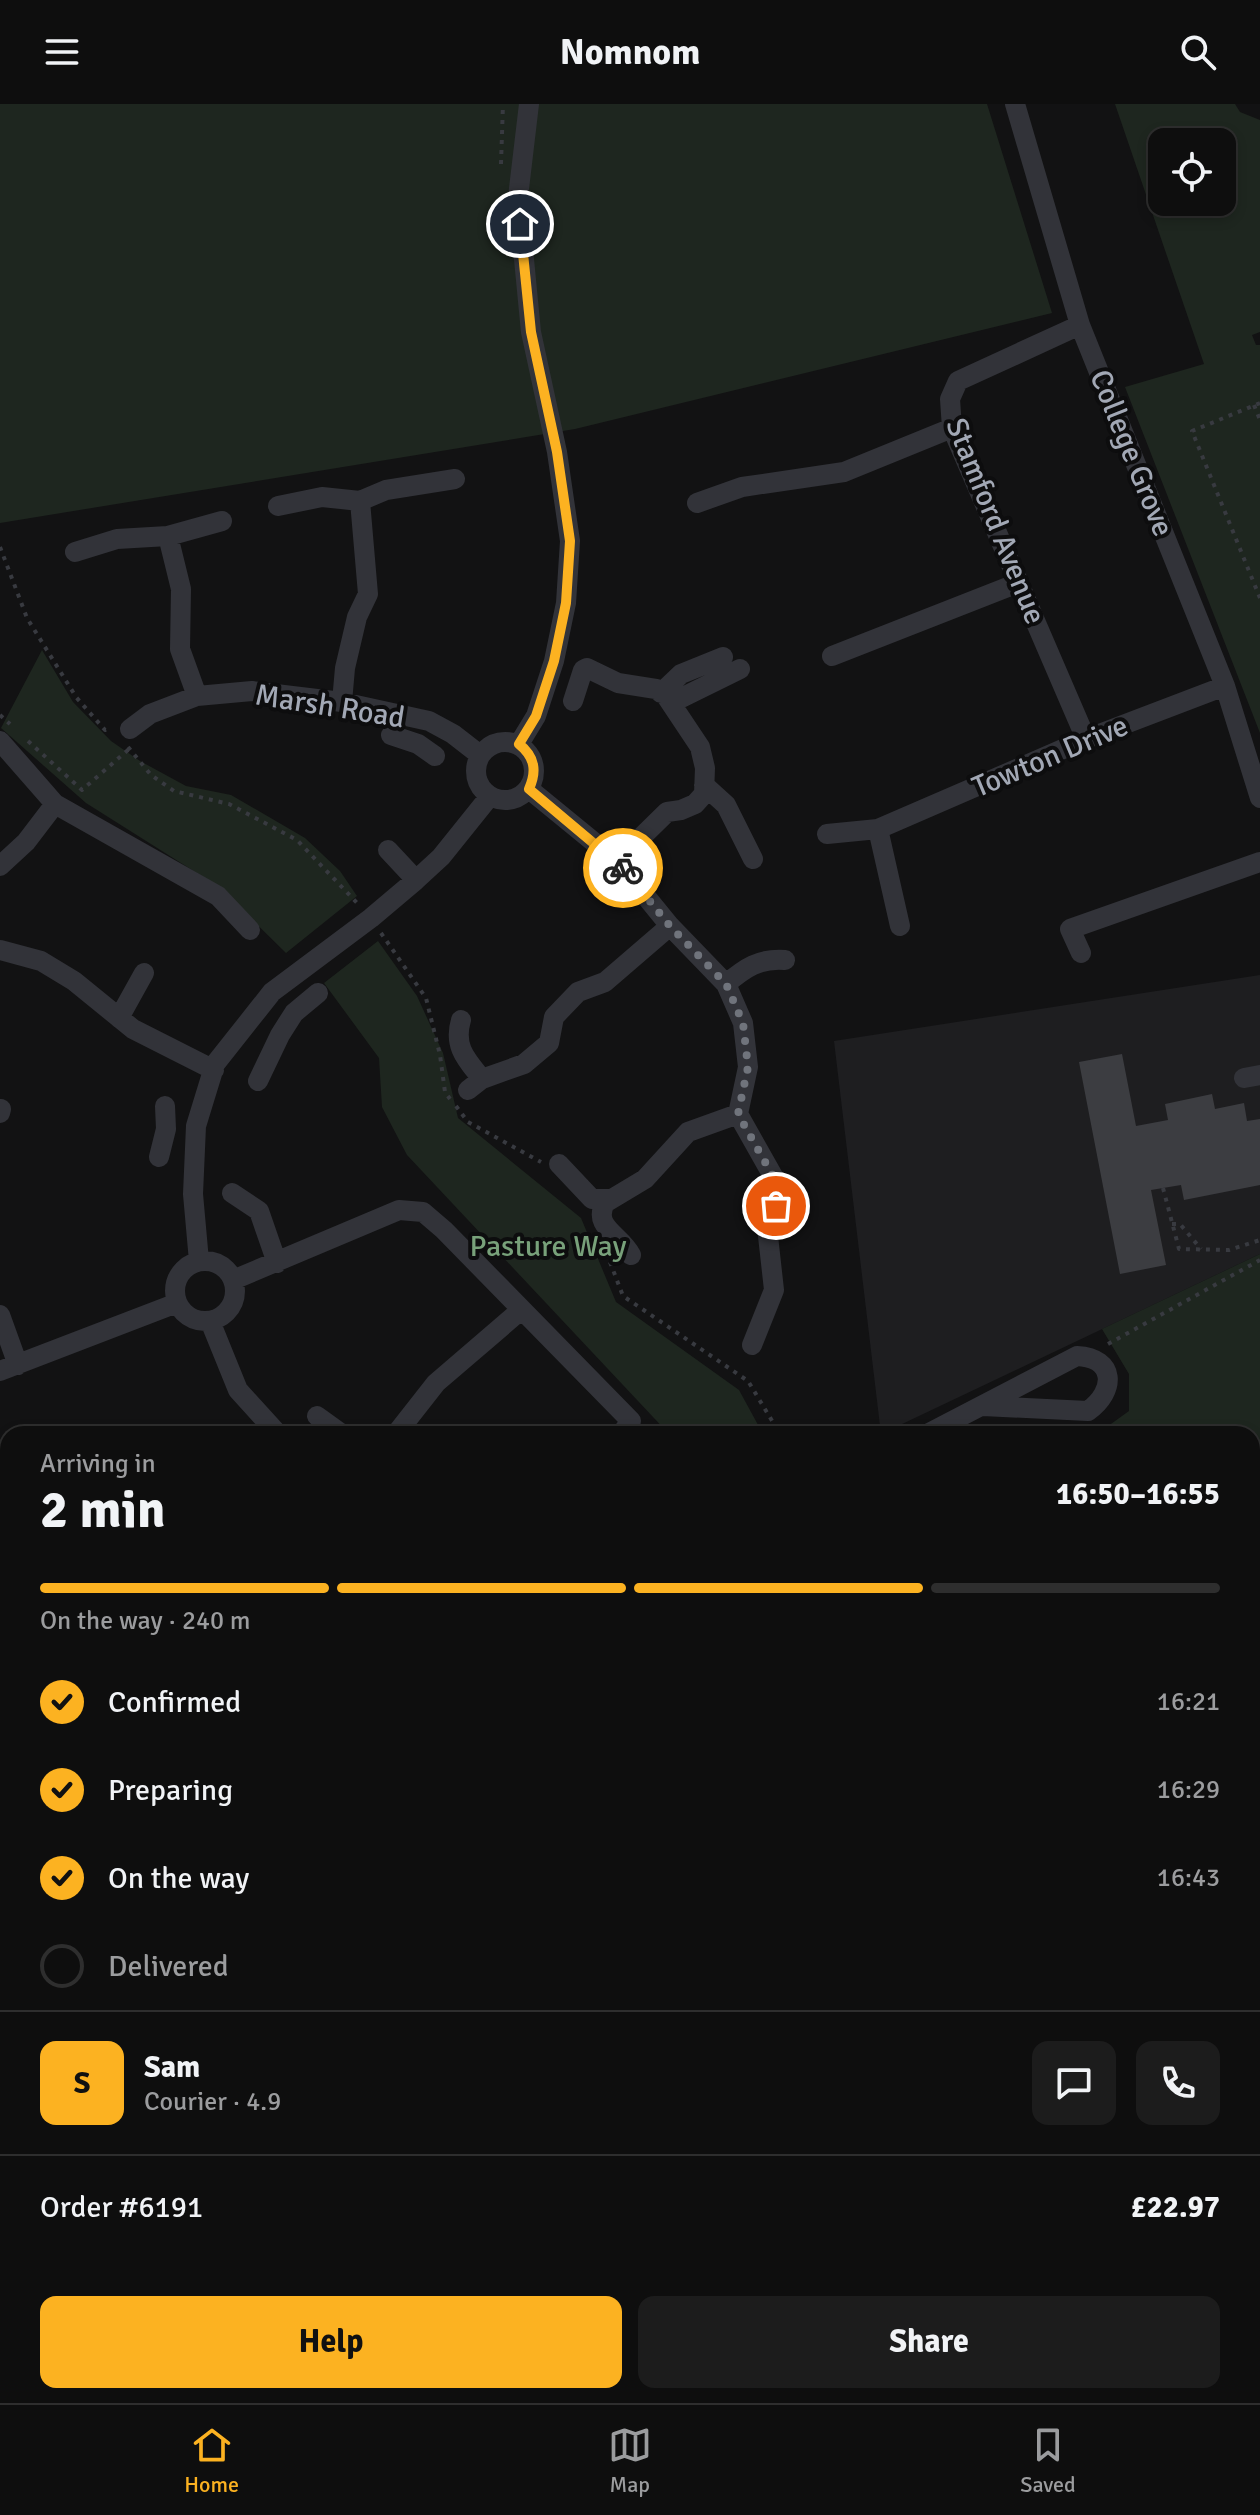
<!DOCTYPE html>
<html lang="en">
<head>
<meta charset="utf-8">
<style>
	body { margin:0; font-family:Signika,sans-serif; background:#1c1c1c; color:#f1f3f6; height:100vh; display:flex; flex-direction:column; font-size:30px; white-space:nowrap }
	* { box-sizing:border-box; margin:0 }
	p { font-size:26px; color:#9b9c9e }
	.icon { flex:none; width:44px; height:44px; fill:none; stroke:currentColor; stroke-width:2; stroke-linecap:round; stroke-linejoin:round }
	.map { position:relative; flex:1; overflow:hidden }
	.details { position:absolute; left:0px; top:1322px; width:1260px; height:978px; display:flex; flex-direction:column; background:#0e0e0e; border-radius:24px 24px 0 0; box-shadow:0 4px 12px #0003,0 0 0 2px #2e2e2e }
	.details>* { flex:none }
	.buttons { position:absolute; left:1148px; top:24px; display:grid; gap:16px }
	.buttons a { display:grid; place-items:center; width:88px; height:88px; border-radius:16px; background:#0e0e0e; box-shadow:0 4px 12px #0003,0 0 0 2px #2e2e2e; font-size:40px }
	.pin { position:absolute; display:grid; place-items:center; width:68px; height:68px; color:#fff; margin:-34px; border:4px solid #fff; border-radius:50%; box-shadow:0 2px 8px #0007 }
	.courier { position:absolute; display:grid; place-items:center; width:80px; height:80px; margin:-40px; border:6px solid #fcb221; border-radius:50%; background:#fff; color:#222; box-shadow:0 2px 10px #0007 }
	.overview em { font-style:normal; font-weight:800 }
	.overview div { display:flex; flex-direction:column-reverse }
	.overview { display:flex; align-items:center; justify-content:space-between; height:136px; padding:0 40px }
	h1 { font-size:52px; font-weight:800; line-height:60px }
	.bar { display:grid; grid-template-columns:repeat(4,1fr); gap:12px 8px; align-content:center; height:96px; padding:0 40px }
	.bar i { height:10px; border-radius:6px; background:#2e2e2e }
	.bar .selected { background:#fcb221 }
	.bar p { grid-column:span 4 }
	.line { display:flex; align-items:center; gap:20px; padding:0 40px; border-top:2px solid #2e2e2e }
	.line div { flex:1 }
	.round { display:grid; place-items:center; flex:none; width:84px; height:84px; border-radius:16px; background:#1c1c1c }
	ol { padding:0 40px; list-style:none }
	li { display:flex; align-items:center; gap:24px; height:88px }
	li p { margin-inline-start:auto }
	li .icon { padding:8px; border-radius:50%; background:#fcb221; color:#111; stroke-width:4 }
	li:last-child { color:#9b9c9e }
	li i { width:44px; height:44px; border:4px solid #2e2e2e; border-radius:50% }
	.cta { display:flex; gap:16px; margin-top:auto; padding:16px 40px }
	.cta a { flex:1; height:92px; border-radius:16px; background:#fcb221; color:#111; font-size:32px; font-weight:800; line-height:92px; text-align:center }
	.cta a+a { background:#1c1c1c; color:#f1f3f6 }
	header { display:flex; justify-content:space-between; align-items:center; height:104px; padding:0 40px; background:#0e0e0e; font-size:36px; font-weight:800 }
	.tabs { display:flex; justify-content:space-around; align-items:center; height:112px; border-top:2px solid #2e2e2e; background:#0e0e0e; font-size:22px; color:#9b9c9e }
	.tabs a { display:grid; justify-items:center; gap:4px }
	.tabs .selected { color:#fcb221 }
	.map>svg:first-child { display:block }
</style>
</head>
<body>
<header><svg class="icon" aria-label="menu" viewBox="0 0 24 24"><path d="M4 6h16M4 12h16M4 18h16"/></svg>Nomnom<svg class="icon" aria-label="search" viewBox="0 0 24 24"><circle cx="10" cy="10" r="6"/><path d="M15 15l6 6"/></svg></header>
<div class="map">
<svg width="1260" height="2299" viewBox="0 0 1260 2299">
	<rect width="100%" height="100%" fill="#121213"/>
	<path fill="#1e1e20" d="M1260,871V1150L881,1330L834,937Z"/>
	<path fill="#1e261f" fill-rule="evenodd" d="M0,0H987L1052,209L575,325L0,419Z
		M1115,0H1235L1240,8L1260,16V228L1252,231L1256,241H1260V629L1125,283L1204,260ZM1162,38H1222V98H1162Z
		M42,546L73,598L111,637L140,657L186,682L231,691L305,734L340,767L357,792L286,849L219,783L86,699L1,624Z
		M378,837L417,892L443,949L458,1014L581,1114L616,1198L739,1286L763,1330H669L407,1051L382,1003L379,954L324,879Z
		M1260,1150V1994L1252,1982V1330H1097L1129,1307V1270L1102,1225Z
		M0,1631L8,1635V1725L0,1721Z
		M555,2292H1065L1078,2299H562Z"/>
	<path fill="#3c3d41" d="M1122,950L1136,1022L1168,1016L1165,1000L1212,990L1215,1005L1244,999L1247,1017L1260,1015V1081L1184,1096L1181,1081L1151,1086L1166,1161L1120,1170L1079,958Z"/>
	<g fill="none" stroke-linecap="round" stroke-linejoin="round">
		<path stroke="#383a40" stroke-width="4" stroke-dasharray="4 6" stroke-linecap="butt" d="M501,60L503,0
			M1260,299L1192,327L1260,494
			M1254,301L1260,316
			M0,443L27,514L76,593L105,626L111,624
			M0,611L10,620
			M28,637L82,686L128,646
			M128,643L151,671L174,687L229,700L297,736L359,801
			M381,829L426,894L440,951L445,988L450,995
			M456,1002L468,1018L541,1058
			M1163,1084L1179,1145L1229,1146L1260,1136
			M1172,1120H1180L1201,1145
			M610,1158L623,1192L748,1277L780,1330
			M1108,1240L1260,1156
			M0,1620L3,1613L8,1612
			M0,1652L8,1655
			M651,2292L656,2299
			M1071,2292L1086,2299"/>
		<path stroke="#323339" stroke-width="20" d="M1015,0L1080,221L1225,582L1260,694
			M1080,221L958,277L950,295L952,324L1086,635
			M697,399L742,383L844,368L952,324
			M278,402L322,393L360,397L386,386L455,375
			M168,432L181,485L180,545L197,592
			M75,448L117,435L168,432L222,417
			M832,552L1018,479
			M661,589L681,570L723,553
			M573,597L583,566L587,564L618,579L656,585L666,592L700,643L705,664L704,690L695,700L681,706L667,708L617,757
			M342,598L345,564L357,513L368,490L360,397
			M671,599L740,565
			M130,625L150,610L197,592L252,587L342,598L429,617L453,630L480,651
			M391,631L418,640L435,652
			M0,637L55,700L218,792L250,826
			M476 667a29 29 0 1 1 58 0a29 29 0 1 1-58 0Z
			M519,640L536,612L554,557L566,499L570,437L557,348L531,228L518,93L529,0
			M704,681L726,701L753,755
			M529,685L617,757L670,822L726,880L743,919L748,963L738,1010L778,1081L776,1102L768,1132L774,1186L752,1241
			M878,725L1086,635L1225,582
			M827,730L878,725L900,822
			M388,746L416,776
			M0,762L26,738L55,700
			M0,846L41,857L74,877L133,925L214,966
			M1081,849L1070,825L1260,758
			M726,880C745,864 759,854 785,856
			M119,914L144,869
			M461,916C453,943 467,956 482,975
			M1244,974L1260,971
			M258,977L280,931L294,909L318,889
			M468,986L482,975L524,960L549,939L554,913L578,888L605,878L670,822
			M0,1009L1,1005
			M159,1053L166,1025L165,1002
			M559,1060L592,1095H609
			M232,1089L259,1107L277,1159
			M631,1151C621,1131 592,1123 605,1099L645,1075L688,1028L738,1010
			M175 1187a30 30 0 1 1 60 0a30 30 0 1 1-60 0Z
			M199,1157L193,1090L196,1022L215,960L272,888L371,814L416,776L441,753L490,692
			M233,1176L399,1106L423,1108L444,1126L631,1317L621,1330
			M0,1211L18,1261
			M210,1217L238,1286L278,1330
			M0,1267L177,1199
			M317,1312L342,1330
			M396,1330L436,1279L521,1206
			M927,1330L1077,1252C1116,1254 1116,1287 1088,1307L983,1302
			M0,1572L8,1574
			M1252,2007L1260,2018
			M1252,2114L1260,2111
			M157,2292L162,2299
			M317,2299L323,2292
			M1171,2299L1172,2292"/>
	</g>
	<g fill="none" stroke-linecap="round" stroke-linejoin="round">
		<path stroke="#70747c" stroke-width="8" stroke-dasharray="0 14.4" d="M623,764L670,822L726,880L743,919L748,963L738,1010L778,1081L776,1102"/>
		<path stroke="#fcb221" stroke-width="10" d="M520,120L531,228L557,348L570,437L566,499L554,557L536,612L519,640C535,653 537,667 529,685L623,764"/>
	</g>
	<g text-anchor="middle" stroke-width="8" stroke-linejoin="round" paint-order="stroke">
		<g font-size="30" fill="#a2a8b5" stroke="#0d0d0e">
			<text transform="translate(1132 349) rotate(68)" y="10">College Grove</text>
			<text transform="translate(996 417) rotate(68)" y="10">Stamford Avenue</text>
			<text transform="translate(330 602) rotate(9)" y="10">Marsh Road</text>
			<text transform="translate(1050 652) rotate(-23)" y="10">Towton Drive</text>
		</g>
		<g font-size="30" fill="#78a17a" stroke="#0d0d0e">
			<text x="548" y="1152">Pasture Way</text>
		</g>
	</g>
</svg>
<div class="buttons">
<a><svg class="icon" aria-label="locate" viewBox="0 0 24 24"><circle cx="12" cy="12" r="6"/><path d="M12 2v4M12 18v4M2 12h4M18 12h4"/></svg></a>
</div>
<div class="pin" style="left:776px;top:1102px;background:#ea580c"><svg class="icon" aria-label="bag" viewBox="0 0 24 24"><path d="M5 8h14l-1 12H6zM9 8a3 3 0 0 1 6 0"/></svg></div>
<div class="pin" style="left:520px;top:120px;background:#1f2937"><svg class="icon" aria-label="home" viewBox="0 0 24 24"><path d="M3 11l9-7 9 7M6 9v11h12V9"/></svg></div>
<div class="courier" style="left:623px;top:764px"><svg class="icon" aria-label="bike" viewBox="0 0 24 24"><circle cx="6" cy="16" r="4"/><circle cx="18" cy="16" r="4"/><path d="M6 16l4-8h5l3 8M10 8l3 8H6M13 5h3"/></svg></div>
<section class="details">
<div class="overview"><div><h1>2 min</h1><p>Arriving in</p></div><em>16:50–16:55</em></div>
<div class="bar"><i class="selected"></i><i class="selected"></i><i class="selected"></i><i></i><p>On the way · 240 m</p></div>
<ol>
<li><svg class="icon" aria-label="check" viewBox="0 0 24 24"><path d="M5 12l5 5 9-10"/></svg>Confirmed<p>16:21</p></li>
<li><svg class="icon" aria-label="check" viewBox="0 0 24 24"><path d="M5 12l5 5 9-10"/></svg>Preparing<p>16:29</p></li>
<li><svg class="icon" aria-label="check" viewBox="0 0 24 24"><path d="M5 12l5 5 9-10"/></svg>On the way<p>16:43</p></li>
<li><i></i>Delivered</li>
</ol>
<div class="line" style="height:144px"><b class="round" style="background:#fcb221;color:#111">S</b><div><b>Sam</b><p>Courier · 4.9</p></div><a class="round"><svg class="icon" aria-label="chat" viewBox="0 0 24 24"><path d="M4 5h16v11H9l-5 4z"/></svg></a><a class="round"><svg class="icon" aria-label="phone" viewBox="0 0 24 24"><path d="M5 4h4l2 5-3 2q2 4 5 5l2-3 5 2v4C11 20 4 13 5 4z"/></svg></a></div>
<div class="line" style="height:104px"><div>Order #6191</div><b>£22.97</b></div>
<div class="cta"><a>Help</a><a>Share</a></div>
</section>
</div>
<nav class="tabs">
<a class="selected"><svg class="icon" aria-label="home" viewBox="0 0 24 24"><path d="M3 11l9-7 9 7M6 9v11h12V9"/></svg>Home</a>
<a><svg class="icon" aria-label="map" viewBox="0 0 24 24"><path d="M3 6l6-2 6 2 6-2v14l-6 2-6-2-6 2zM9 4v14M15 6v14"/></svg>Map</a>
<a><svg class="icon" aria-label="saved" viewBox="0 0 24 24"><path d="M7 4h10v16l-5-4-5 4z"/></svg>Saved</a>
</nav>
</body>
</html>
